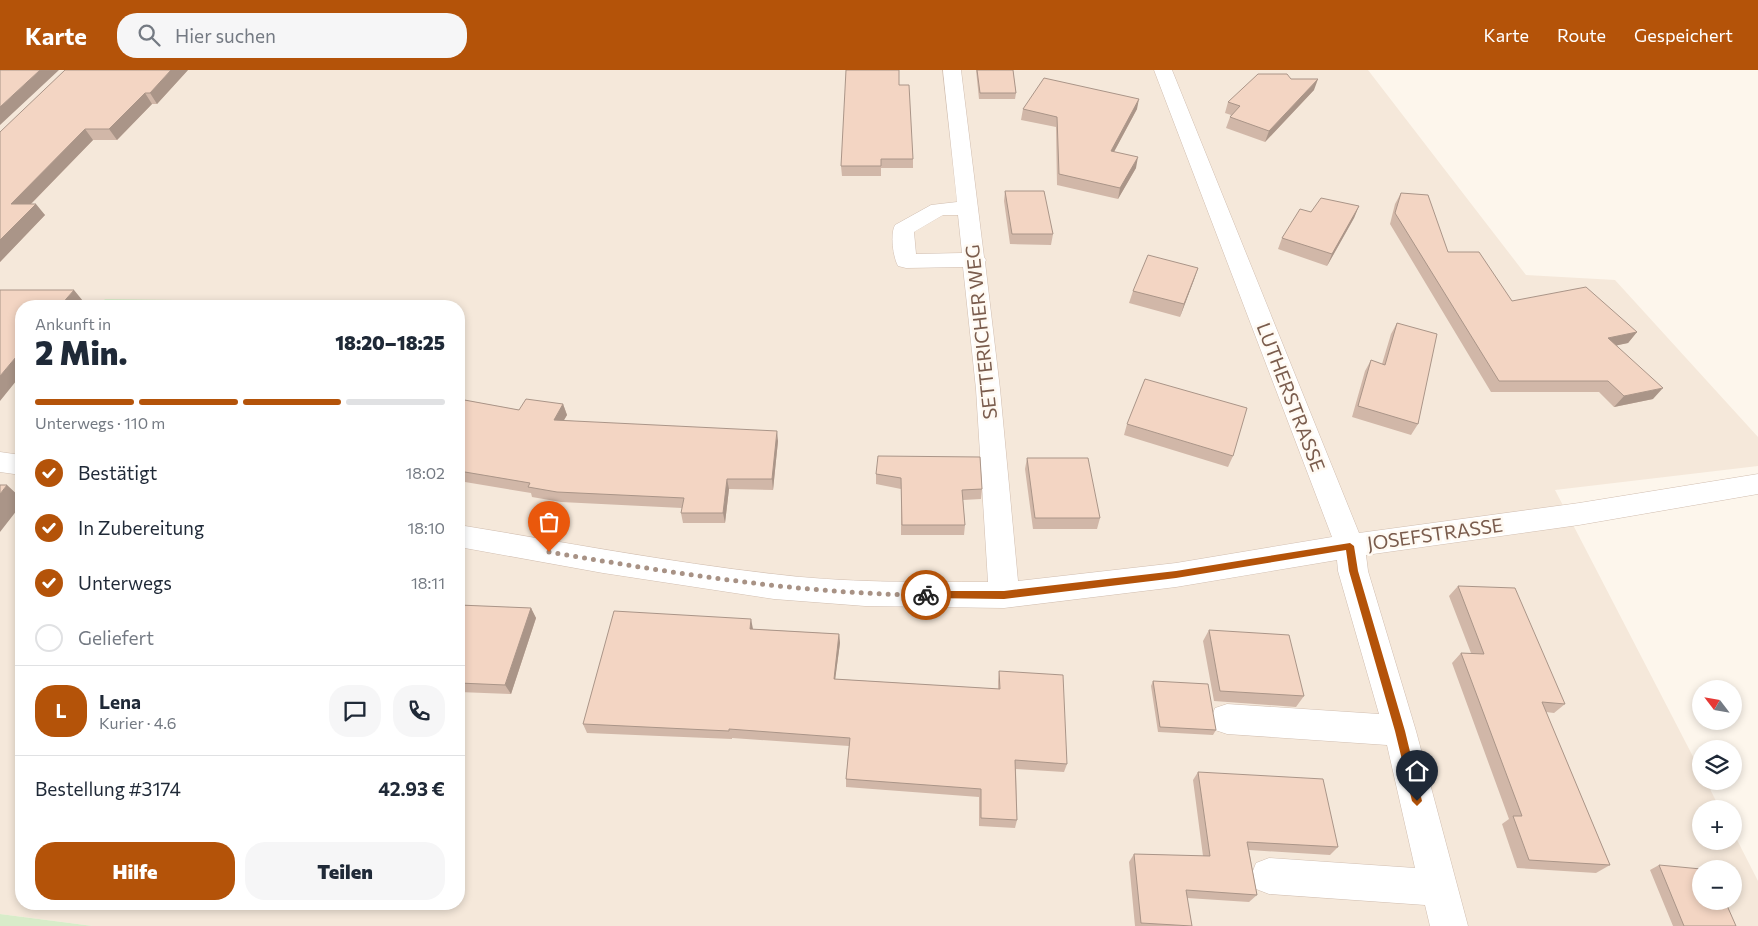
<!DOCTYPE html>
<html lang="de">
<head>
<meta charset="utf-8">
<style>
	body { margin:0; font-family:Commissioner,sans-serif; background:#f6f6f7; color:#1f2937; height:100vh; display:flex; flex-direction:column; font-size:19px; white-space:nowrap }
	* { box-sizing:border-box; margin:0 }
	p { font-size:16px; color:#747a83 }
	.icon { flex:none; width:28px; height:28px; fill:none; stroke:currentColor; stroke-width:2; stroke-linecap:round; stroke-linejoin:round }
	.map { position:relative; flex:1; overflow:hidden }
	.sheet { position:absolute; left:15px; top:230px; width:450px; height:610px; display:flex; flex-direction:column; background:#fff; border-radius:20px; box-shadow:0 2px 8px #0003 }
	.sheet>* { flex:none }
	.needle { width:32px; rotate:301deg }
	.fabs { position:absolute; left:1692px; top:610px; display:grid; gap:10px }
	.fabs a { display:grid; place-items:center; width:50px; height:50px; border-radius:50%; background:#fff; box-shadow:0 2px 8px #0003; font-size:25px }
	.pin { position:absolute; display:grid; place-items:center; width:42px; height:42px; color:#fff; margin:-51px -21px; border-radius:50% 50% 50% 0; rotate:-45deg; box-shadow:0 0 5px #0007 }
	.pin .icon { rotate:45deg }
	.courier { position:absolute; display:grid; place-items:center; width:50px; height:50px; margin:-25px; border:4px solid #b45309; border-radius:50%; background:#fff; color:#222; box-shadow:0 1px 6px #0007 }
	.headline em { font-style:normal; font-weight:800 }
	.headline div { display:flex; flex-direction:column-reverse }
	.headline { display:flex; align-items:center; justify-content:space-between; height:85px; padding:0 20px }
	h1 { font-size:32px; font-weight:800; line-height:38px }
	.bar { display:grid; grid-template-columns:repeat(4,1fr); gap:8px 5px; align-content:center; height:60px; padding:0 20px }
	.bar i { height:6px; border-radius:4px; background:#e0e1e3 }
	.bar .active { background:#b45309 }
	.bar p { grid-column:span 4 }
	.line { display:flex; align-items:center; gap:12px; padding:0 20px; border-top:1px solid #e0e1e3 }
	.line div { flex:1 }
	.round { display:grid; place-items:center; flex:none; width:52px; height:52px; border-radius:20px; background:#f6f6f7 }
	ol { padding:0 20px; list-style:none }
	li { display:flex; align-items:center; gap:15px; height:55px }
	li p { margin-inline-start:auto }
	li .icon { padding:5px; border-radius:50%; background:#b45309; color:#fff; stroke-width:4 }
	li:last-child { color:#747a83 }
	li i { width:28px; height:28px; border:2px solid #e0e1e3; border-radius:50% }
	.primary-button { display:flex; gap:10px; margin-top:auto; padding:10px 20px }
	.primary-button a { flex:1; height:58px; border-radius:20px; background:#b45309; color:#fff; font-size:20px; font-weight:800; line-height:58px; text-align:center }
	.primary-button a+a { background:#f6f6f7; color:#1f2937 }
	header { display:flex; align-items:center; gap:30px; box-sizing:border-box; height:70px; padding:0 25px; background:#b45309; color:#fff }
	header strong { font-size:24px }
	nav { display:flex; gap:28px; margin-inline-start:auto; font-size:18px }
	.search { width:350px; height:45px; background:#f6f6f7; display:flex; align-items:center; gap:12px; box-sizing:border-box; padding:0 18px; border-radius:20px; color:#747a83; font-size:19px }
	.map>svg:first-child { display:block }
</style>
</head>
<body>
<header>
<strong>Karte</strong>
<div class="search"><svg class="icon" aria-label="search" viewBox="0 0 24 24"><circle cx="10" cy="10" r="6"/><path d="M15 15l6 6"/></svg>Hier suchen</div>
<nav><a>Karte</a><a>Route</a><a>Gespeichert</a></nav>
</header>
<div class="map">
<svg width="1758" height="856" viewBox="0 0 1758 856">
	<rect width="100%" height="100%" fill="#fdf6ec"/>
	<path fill="#f5e8da" fill-rule="evenodd" d="M0,0H1368L1526,205L1615,210L1758,367V396L1555,420L1701,702V711H1706L1720,739H1701V771H1734V764L1758,811V856H93L0,844ZM21,236H459V834H21ZM1701,799H1734V831H1701Z"/>
	<path fill="#d8ecc9" d="M105,229H111L315,232L311,236H99Z
		M0,844L93,856H0Z"/>
	<g fill="none" stroke-linecap="round" stroke-linejoin="round">
		<defs>
			<path id="minor" d="M943,0H961L984,187L986,190L985,192L1000,319L1018,511L1176,493L1332,467L1154,0H1172L1359,463L1579,433L1758,404V424L1579,455L1366,485L1368,501L1416,661L1468,856H1430L1425,835L1269,824L1256,819L1251,806L1256,793L1269,788L1415,798L1387,675L1227,664L1215,660L1211,649L1215,638L1227,634L1379,644L1338,501L1337,490L1176,517L1004,538L865,536L774,529L603,503L459,477V455C563,472 668,492 773,504C844,513 917,512 988,512L976,319L963,197L906,198L898,196C893,187 890,164 895,155L931,135L957,132ZM943,145H958L962,183L916,184L914,162Z
				M0,382L21,385V405L0,402Z"/>
		</defs>
		<use href="#minor" stroke="#d1beb0" stroke-width="1"/>
		<use href="#minor" fill="#fff" fill-rule="evenodd"/>
	</g>
	<path fill="#d1b7a8" d="M188,0L157,34H152L117,70H93L31,134L45,145L0,192V62Z
		M976,0H1013L1016,23L1015,29H979Z
		M1291,9L1314,20L1265,72L1226,58L1230,47L1231,45L1225,43L1228,32Z
		M899,15L913,89V98H881V106H842L841,96Z
		M1023,39H1137L1114,82L1136,98L1118,129L1057,115L1056,57L1021,50Z
		M1005,121L1053,164L1051,175L1010,174L1004,131Z
		M1401,123L1448,182L1512,231L1637,262L1628,273L1617,275L1653,329L1614,337L1599,322H1491L1390,154L1395,134Z
		M1359,136L1354,148L1327,196L1278,179L1282,168Z
		M1198,198L1180,247L1129,233L1133,221Z
		M1397,253L1418,354L1411,365L1352,347L1365,301L1371,290L1382,294L1391,264Z
		M459,329L519,340L563,334L567,345L564,350L778,371L773,420L729,419L725,453H683L681,443L682,438L561,432L532,427L531,423L459,411Z
		M1127,354L1233,386L1228,397L1124,365Z
		M1027,388L1100,448L1097,459H1033L1025,399Z
		M876,404L982,419L981,429L963,430L965,455L964,465H901V419L876,414Z
		M1458,516L1565,634L1554,643L1546,642L1610,795L1596,803L1517,798L1502,754L1509,749L1452,593L1461,583H1471L1449,526Z
		M459,535L531,538L536,548L511,624L459,622Z
		M753,559L839,564L840,573L835,609L998,619V611L999,601L1067,694L1064,702L1016,699L1017,750L1015,758L979,756V727L846,717V709L849,676L732,668V669L587,663L583,654Z
		M1209,560L1304,626L1296,637L1214,631L1203,571Z
		M1153,611L1216,660L1213,665L1158,662L1151,616Z
		M1198,702L1338,777L1330,785L1249,780L1257,825L1249,832L1187,828L1192,856H1135L1129,792L1134,784L1203,786L1193,710Z
		M1659,795L1736,856H1673L1650,800Z"/>
	<path fill="#aa9588" d="M40,0H59L0,55V37Z
		M171,0H188L157,34L150,23Z
		M1318,9L1314,20L1265,72L1269,61Z
		M145,23L152,34L117,70L109,59Z
		M1139,29L1137,39L1109,91L1111,81Z
		M85,59L93,70L20,145L11,134Z
		M1138,87L1136,98L1118,129L1120,118Z
		M36,134L45,145L0,192V170Z
		M1359,136L1354,148L1327,196L1332,184Z
		M1198,198L1194,210L1180,247L1184,234Z
		M74,220L83,231L79,236H60Z
		M1637,262L1628,273L1600,279L1608,268Z
		M21,281V305L0,331V306Z
		M1663,318L1653,329L1614,337L1624,326Z
		M563,334L567,345L558,360L554,350Z
		M777,361L778,371L773,420L772,409Z
		M727,409L729,419L725,453L723,443Z
		M7,415L21,428V435L0,462V424Z
		M531,538L536,548L511,624L505,615Z
		M751,549L753,559H750Z
		M839,564L840,573L834,618V609Z"/>
	<path fill="#f3d5c3" stroke="#aa9588" d="M0,0H40L0,37Z
		M65,0H171L150,23H145L109,59H85L11,134H36L0,170V62Z
		M846,0H899V15H909L913,89H881V96H841Z
		M977,0H1013L1016,23H980Z
		M1258,4H1287L1291,9H1318L1269,61L1230,47L1240,36L1228,32Z
		M1044,8L1139,29L1111,81L1138,87L1120,118L1059,104L1057,47L1023,39Z
		M1005,121H1044L1053,164H1012Z
		M1401,123L1428,125L1448,182H1479L1512,231L1586,217L1637,262L1608,268L1663,318L1624,326L1608,311H1499L1395,143Z
		M1321,128L1359,136L1332,184L1282,168L1300,139L1311,142Z
		M1148,185L1198,198L1184,234L1133,221Z
		M0,220H74L60,236H21V281L0,306Z
		M1397,253L1437,264L1418,354L1358,336L1371,290L1385,295Z
		M1145,309L1247,338L1233,386L1127,354Z
		M459,329L519,340L526,329L563,334L554,350L777,361L772,409H727L723,443H681L684,428L557,422L528,417L530,413L459,401Z
		M878,386L980,387L982,419L962,420L965,455H902L901,408L876,404Z
		M1027,388H1088L1100,448H1035Z
		M0,415H7L0,424Z
		M1458,516L1515,518L1565,634L1542,632L1610,795L1529,790L1513,746H1522L1461,583L1484,584Z
		M459,535L531,538L505,615L459,613Z
		M614,541L751,549L750,559L839,564L834,609L1000,619L999,601L1063,605L1067,694L1015,690L1017,750L981,748V719L846,709L850,668L729,659V661L583,654Z
		M1209,560L1289,565L1304,626L1220,621Z
		M1153,611L1208,614L1216,660L1160,657Z
		M1198,702L1323,709L1338,777L1247,772L1257,825L1186,820L1192,856L1141,853L1134,784L1210,786Z
		M1659,795L1701,799V831H1725L1736,856H1684Z"/>
	<path fill="#b45309" d="M1350,473L1354,476L1358,501L1405,661L1422,731L1417,736L1412,731L1395,661L1349,501L1346,480L1176,508L1004,529L926,528L922,525L926,521H1004L1176,501Z"/>
	<g fill="none" stroke-linecap="round" stroke-linejoin="round">
		<path stroke="#a89285" stroke-width="5" stroke-dasharray="0 9" d="M549,482C674,503 799,524 926,525"/>
	</g>
	<g text-anchor="middle" stroke-width="5" stroke-linejoin="round" paint-order="stroke">
		<g font-size="19" fill="#7a5c4d" stroke="#fffaf3">
			<text transform="translate(981 262) rotate(-96)" y="7">SETTERICHER WEG</text>
			<text transform="translate(1291 327) rotate(69)" y="7">LUTHERSTRASSE</text>
			<text transform="translate(1435 464) rotate(-8)" y="7">JOSEFSTRASSE</text>
		</g>
	</g>
</svg>
<div class="fabs">
<a><svg class="needle" viewBox="-14 -14 28 28"><path d="M0-13l5 13h-10z" fill="#e53935"/><path d="M0 13l5-13h-10z" fill="#747a83"/></svg></a>
<a><svg class="icon" aria-label="layers" viewBox="0 0 24 24"><path d="M12 4l9 5-9 5-9-5zM3 14l9 5 9-5"/></svg></a>
<a>+</a>
<a>−</a>
</div>
<div class="pin" style="left:549px;top:482px;background:#ea580c"><svg class="icon" aria-label="bag" viewBox="0 0 24 24"><path d="M5 8h14l-1 12H6zM9 8a3 3 0 0 1 6 0"/></svg></div>
<div class="pin" style="left:1417px;top:731px;background:#1f2937"><svg class="icon" aria-label="home" viewBox="0 0 24 24"><path d="M3 11l9-7 9 7M6 9v11h12V9"/></svg></div>
<div class="courier" style="left:926px;top:525px"><svg class="icon" aria-label="bike" viewBox="0 0 24 24"><circle cx="6" cy="16" r="4"/><circle cx="18" cy="16" r="4"/><path d="M6 16l4-8h5l3 8M10 8l3 8H6M13 5h3"/></svg></div>
<section class="sheet">
<div class="headline"><div><h1>2 Min.</h1><p>Ankunft in</p></div><em>18:20–18:25</em></div>
<div class="bar"><i class="active"></i><i class="active"></i><i class="active"></i><i></i><p>Unterwegs · 110 m</p></div>
<ol>
<li><svg class="icon" aria-label="check" viewBox="0 0 24 24"><path d="M5 12l5 5 9-10"/></svg>Bestätigt<p>18:02</p></li>
<li><svg class="icon" aria-label="check" viewBox="0 0 24 24"><path d="M5 12l5 5 9-10"/></svg>In Zubereitung<p>18:10</p></li>
<li><svg class="icon" aria-label="check" viewBox="0 0 24 24"><path d="M5 12l5 5 9-10"/></svg>Unterwegs<p>18:11</p></li>
<li><i></i>Geliefert</li>
</ol>
<div class="line" style="height:90px"><b class="round" style="background:#b45309;color:#fff">L</b><div><b>Lena</b><p>Kurier · 4.6</p></div><a class="round"><svg class="icon" aria-label="chat" viewBox="0 0 24 24"><path d="M4 5h16v11H9l-5 4z"/></svg></a><a class="round"><svg class="icon" aria-label="phone" viewBox="0 0 24 24"><path d="M5 4h4l2 5-3 2q2 4 5 5l2-3 5 2v4C11 20 4 13 5 4z"/></svg></a></div>
<div class="line" style="height:65px"><div>Bestellung #3174</div><b>42.93 €</b></div>
<div class="primary-button"><a>Hilfe</a><a>Teilen</a></div>
</section>
</div>
</body>
</html>
